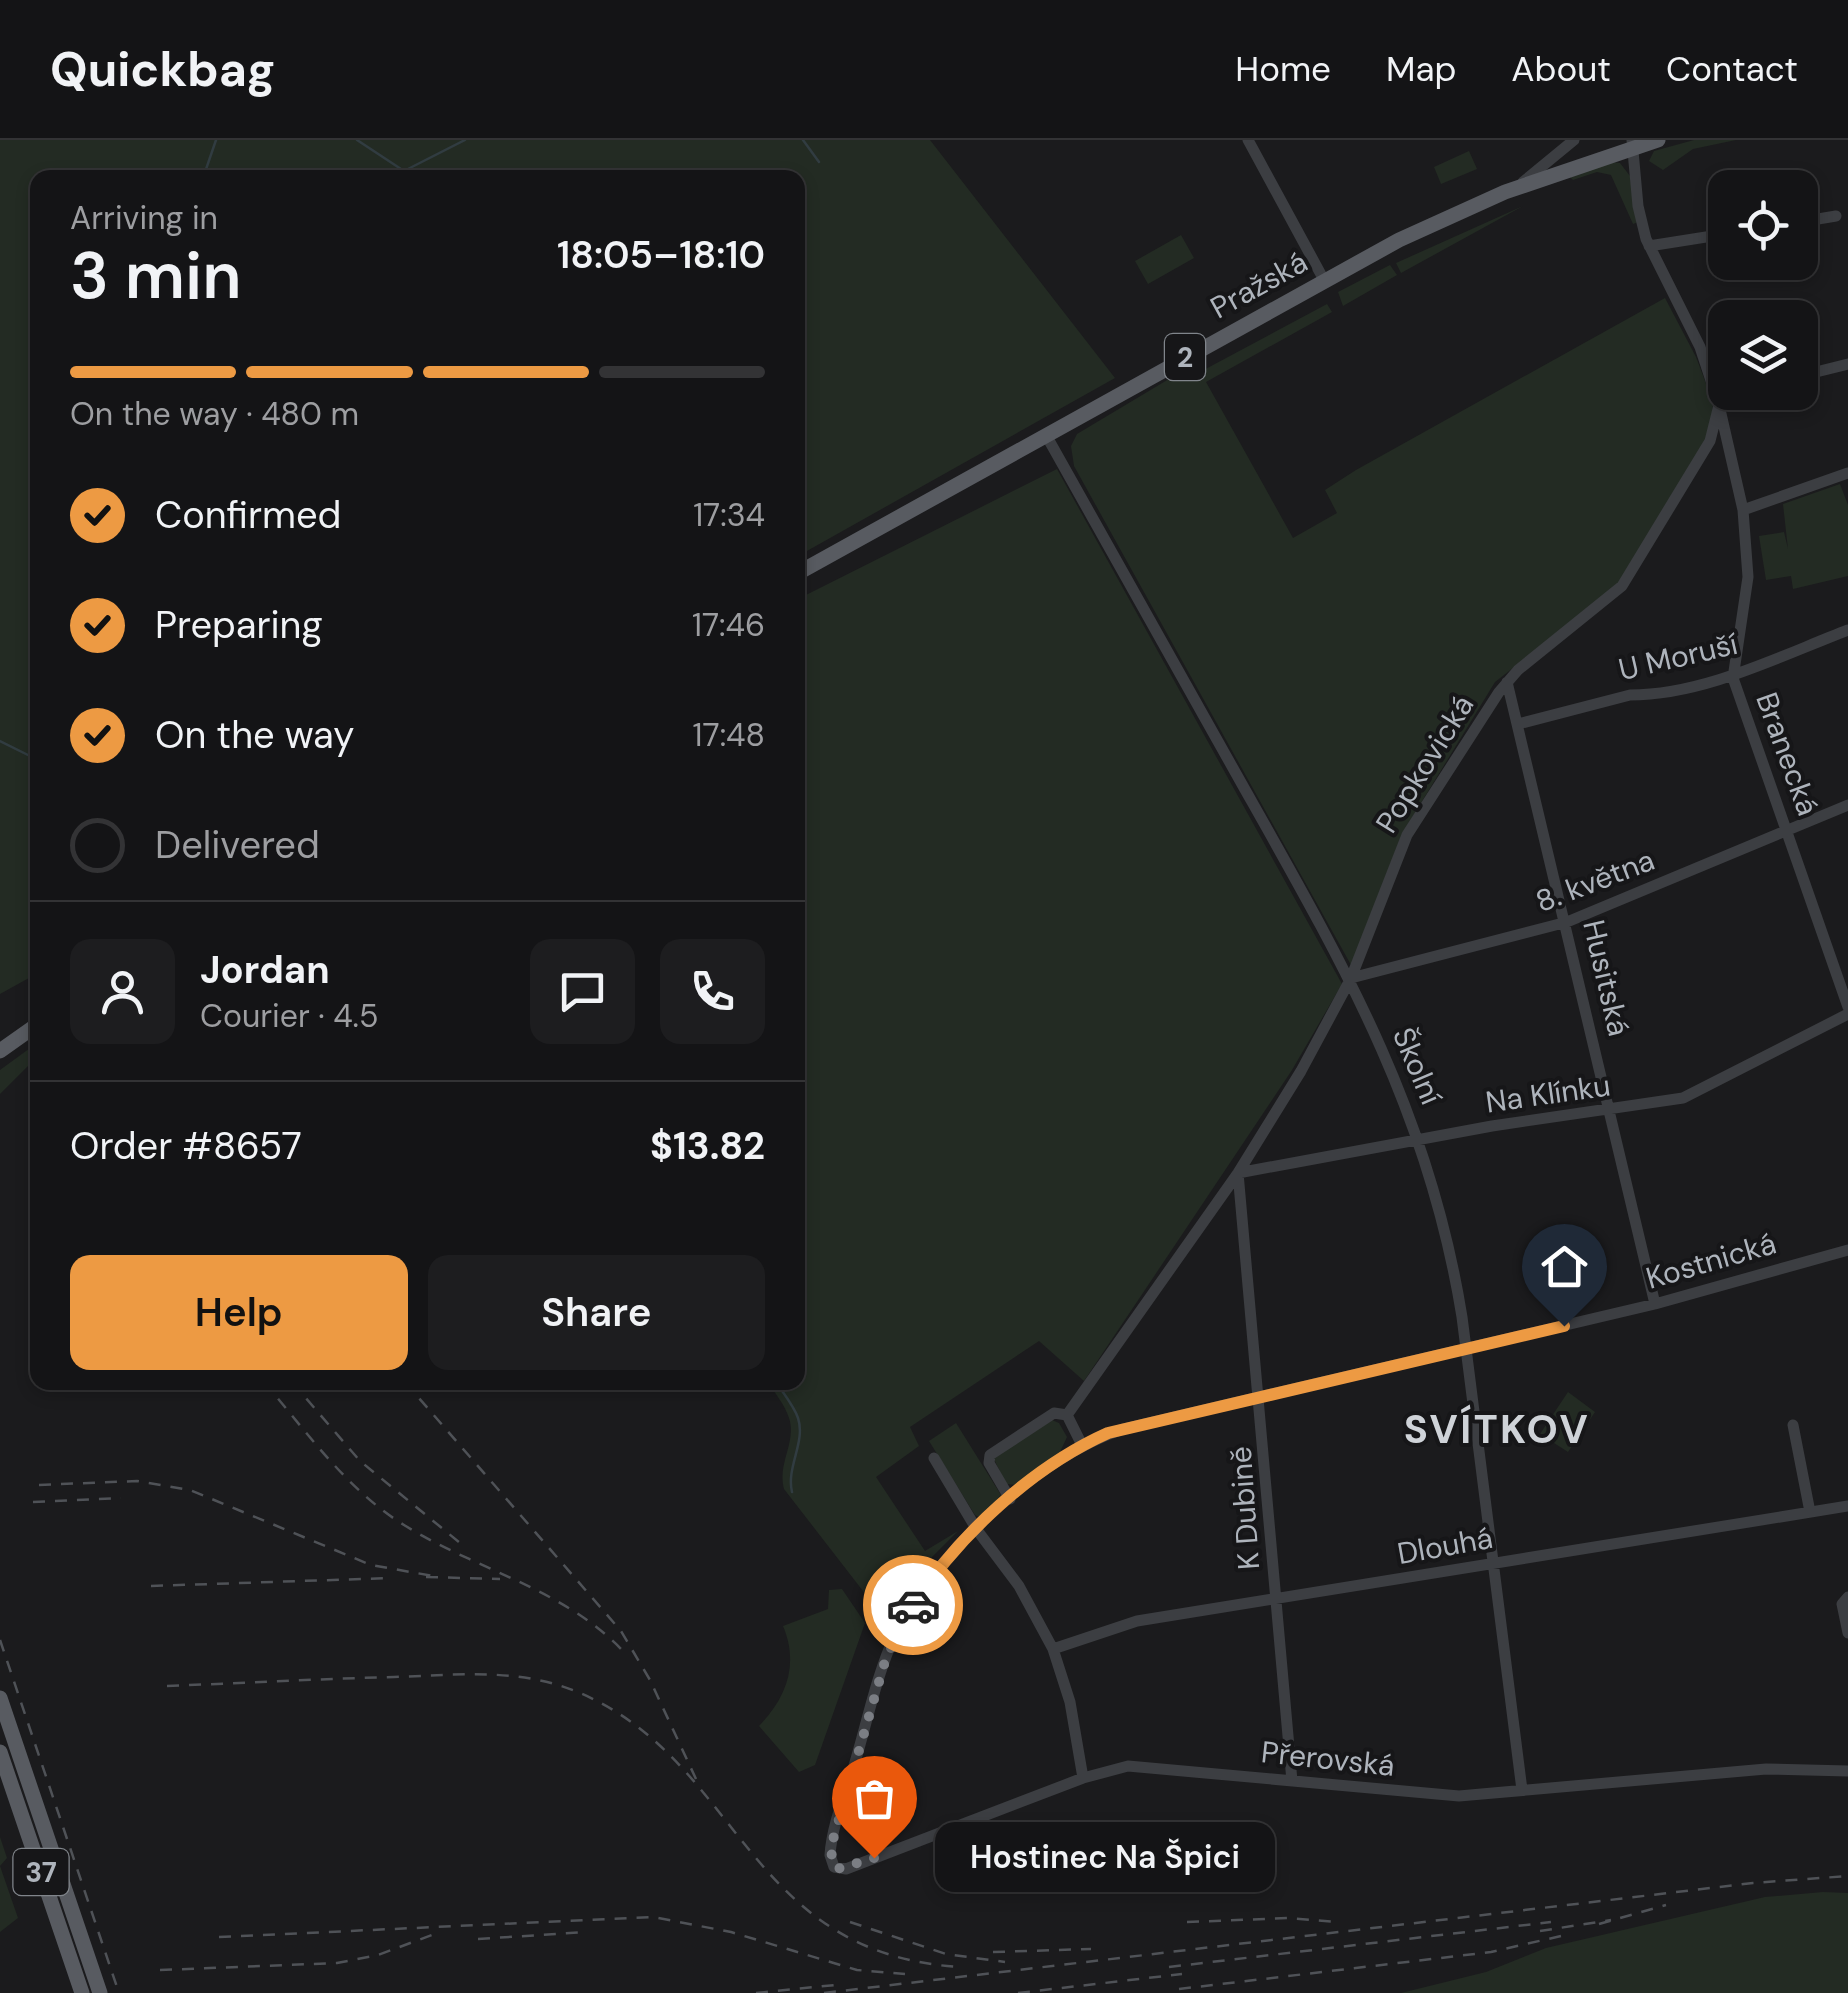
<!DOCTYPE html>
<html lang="en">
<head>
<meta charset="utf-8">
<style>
	body { margin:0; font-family:"DM Sans",sans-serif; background:#1d1d1f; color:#f1f3f6; height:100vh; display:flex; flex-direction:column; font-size:38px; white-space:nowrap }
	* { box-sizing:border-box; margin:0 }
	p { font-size:32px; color:#9d9ea1 }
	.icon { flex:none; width:55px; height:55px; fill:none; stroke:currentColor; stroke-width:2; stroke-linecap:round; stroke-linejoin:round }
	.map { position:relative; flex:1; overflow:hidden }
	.panel { position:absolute; left:30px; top:30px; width:775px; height:1220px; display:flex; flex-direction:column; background:#141416; border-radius:20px; box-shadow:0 5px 15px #0003,0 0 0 2px #333335 }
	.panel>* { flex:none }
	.buttons { position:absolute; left:1708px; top:30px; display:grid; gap:20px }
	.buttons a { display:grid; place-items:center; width:110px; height:110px; border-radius:20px; background:#141416; box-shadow:0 5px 15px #0003,0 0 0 2px #333335; font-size:50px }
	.pin { position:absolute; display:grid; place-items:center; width:85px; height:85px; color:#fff; margin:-102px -42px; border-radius:50% 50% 50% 0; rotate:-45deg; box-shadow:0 0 10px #0007 }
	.pin .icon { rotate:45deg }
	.courier { position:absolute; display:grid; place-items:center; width:100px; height:100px; margin:-50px; border:8px solid #ed9a43; border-radius:50%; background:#fff; color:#222; box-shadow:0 2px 12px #0007 }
	.bubble { position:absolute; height:70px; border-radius:20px; background:#141416; box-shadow:0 5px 15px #0003,0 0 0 2px #333335; font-size:32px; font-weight:600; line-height:70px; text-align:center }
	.overview em { font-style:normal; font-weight:600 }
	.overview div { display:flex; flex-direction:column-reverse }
	.overview { display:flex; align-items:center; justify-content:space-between; height:170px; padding:0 40px }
	h1 { font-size:65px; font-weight:600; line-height:75px }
	.bar { display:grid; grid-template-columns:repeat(4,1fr); gap:15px 10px; align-content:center; height:120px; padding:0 40px }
	.bar i { height:12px; border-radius:8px; background:#333335 }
	.bar .on { background:#ed9a43 }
	.bar p { grid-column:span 4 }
	.line { display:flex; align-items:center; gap:25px; padding:0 40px; border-top:2px solid #333335 }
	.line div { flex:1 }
	.round { display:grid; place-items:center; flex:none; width:105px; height:105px; border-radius:20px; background:#1d1d1f }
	ol { padding:0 40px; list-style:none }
	li { display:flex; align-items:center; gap:30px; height:110px }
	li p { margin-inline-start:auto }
	li .icon { padding:10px; border-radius:50%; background:#ed9a43; color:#111; stroke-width:4 }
	li:last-child { color:#9d9ea1 }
	li i { width:55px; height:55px; border:5px solid #333335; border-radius:50% }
	.cta { display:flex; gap:20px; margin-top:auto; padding:20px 40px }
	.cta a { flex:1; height:115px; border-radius:20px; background:#ed9a43; color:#111; font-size:40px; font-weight:600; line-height:115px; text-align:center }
	.cta a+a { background:#1d1d1f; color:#f1f3f6 }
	header { display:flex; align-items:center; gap:60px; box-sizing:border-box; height:140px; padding:0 50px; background:#141416; border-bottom:2px solid #333335 }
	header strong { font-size:48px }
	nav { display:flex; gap:55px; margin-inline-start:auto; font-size:35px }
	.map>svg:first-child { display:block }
</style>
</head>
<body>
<header>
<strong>Quickbag</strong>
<nav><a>Home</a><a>Map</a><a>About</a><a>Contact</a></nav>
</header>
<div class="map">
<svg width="1848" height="1853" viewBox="0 0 1848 1853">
	<rect width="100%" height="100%" fill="#1b1b1d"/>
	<path fill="#232b23" d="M0,0H930L1115,238L798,416V38H38V833L0,854Z
		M1694,0H1736L1693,9L1663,30L1649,21L1654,11Z
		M1469,11L1477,29L1441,44L1434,27Z
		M1611,22L1620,23L1630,36L1638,82L1633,84L1611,35L1597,32L1573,40L1569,36Z
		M1523,66L1401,133L1396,123Z
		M1181,95L1194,118L1148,144L1135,121Z
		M1390,125L1397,135L1343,166L1338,152Z
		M1665,158L1696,217L1713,262L1712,285L1699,316L1626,439L1495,542L1402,694L1351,825L1074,326L1071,306L1077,294L1194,224L1200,232L1327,164L1332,172L1206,242L1293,398L1337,373L1325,350L1356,330Z
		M1057,329L1342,844L1292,930L1084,1241L1039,1201L910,1287L919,1306L876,1337L925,1411L958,1391L926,1423L896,1475L880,1473L784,1349C777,1323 797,1302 789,1278C785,1265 775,1253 768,1243L798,1242V459Z
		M1840,344L1848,365V436L1793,449L1791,436L1766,440L1759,396L1784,392L1788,409L1783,364Z
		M37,903V917L0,954V930Z
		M1568,1252L1595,1272L1568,1312L1540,1294Z
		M1052,1280L1059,1283L1067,1297L1060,1312L1017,1345L1006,1344L993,1317Z
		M956,1283L1001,1355L981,1378L975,1375L929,1301Z
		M842,1449L865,1483L815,1625L799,1632L759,1586C787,1557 799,1524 783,1486L828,1469L829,1450Z
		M0,1697L7,1718L0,1726L18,1778L0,1792Z
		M1823,1752L1848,1753V1853H1401L1486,1832L1546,1808L1765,1757Z"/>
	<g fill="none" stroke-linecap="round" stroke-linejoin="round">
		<path stroke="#313c41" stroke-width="2.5" d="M357,0L404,31L465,0
			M803,0L819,22
			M203,38L216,0
			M0,601L38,620
			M776,1242C783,1253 794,1266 798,1278C806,1302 786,1327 792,1352"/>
		<path stroke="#3c3e42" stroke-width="11" d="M1248,0L1324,140
			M1523,42L1574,0
			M1800,82L1836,76
			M1649,106L1725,94
			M1800,236L1848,224
			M1740,252L1719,265L1743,370
			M1046,295C1112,412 1178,529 1243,646C1344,825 1429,971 1462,1177L1522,1650
			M1848,333L1743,370L1748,437L1733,538L1848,867
			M1507,542L1655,1164
			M1518,584L1630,555C1704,555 1780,516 1848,490
			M1351,838L1567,782L1848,665
			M1238,1033L1492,986L1683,958L1848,874
			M1238,1033L1292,1641
			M1848,1110L1655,1164L1123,1289C1037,1317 935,1414 895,1495C877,1534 868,1578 856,1619C847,1650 832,1683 830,1715L834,1727L846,1729L1083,1638L1128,1626L1459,1656L1766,1629L1848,1631
			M1793,1285L1810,1372
			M1082,1305L1067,1275L1238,1033L1301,931L1351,838L1407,695L1499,552L1518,530L1622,446L1710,301L1719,265L1700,207L1646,99L1638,66L1632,0
			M934,1318L977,1390L1019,1446L1053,1509L1070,1562L1083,1638
			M1010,1359L989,1323L990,1315L1054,1273L1067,1275
			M1848,1457L1842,1464L1848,1493
			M1053,1509L1137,1481L1848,1366"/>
		<path stroke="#585b61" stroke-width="15" d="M798,433L1399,100L1505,52L1658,0
			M0,911L38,884
			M0,1558L100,1853
			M0,1612L82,1853"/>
		<path stroke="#4f5257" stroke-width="2.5" stroke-dasharray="12 10" stroke-linecap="butt" d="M264,1242C307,1292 347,1350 404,1385C476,1430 563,1448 623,1511
			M292,1242L360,1321L465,1407
			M405,1242L621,1491L650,1540L696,1639
			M39,1345L137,1341L190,1350L371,1425L439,1437
			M33,1362L121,1358
			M426,1437L500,1439
			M151,1446L391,1438
			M0,1500L119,1853
			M167,1546C243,1543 318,1539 394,1537C458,1535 519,1527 580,1553C742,1622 745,1814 960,1827
			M850,1782L946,1814L1005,1822
			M1187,1782L1288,1778L1338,1782
			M1599,1784L1666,1765
			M1540,1791L1611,1780
			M219,1797L653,1777L731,1792L857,1830L905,1834
			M478,1799L587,1792
			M993,1812L1091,1809
			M1169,1827L1551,1782
			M160,1830L337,1823L378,1815L440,1792
			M1179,1849L1491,1812L1561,1796
			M756,1853L835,1845
			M824,1853L1753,1743L1848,1736
			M1018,1853L1182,1834"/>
	</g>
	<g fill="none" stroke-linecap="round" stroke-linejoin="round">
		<path stroke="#7b7e84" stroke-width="10" stroke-dasharray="0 18" d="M874,1718L837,1729L830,1710L886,1518L913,1465"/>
		<path stroke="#ed9a43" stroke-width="12" d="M913,1465C959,1395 1032,1327 1108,1293L1564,1186"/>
	</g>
	<g text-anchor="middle" stroke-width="8" stroke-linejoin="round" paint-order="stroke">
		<g fill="#161618" stroke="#80858b" stroke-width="2.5">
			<rect x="1165" y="194" width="40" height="46" rx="8"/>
			<rect x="13.5" y="1709" width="55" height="46" rx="8"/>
		</g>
		<g font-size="28" font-weight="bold" fill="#aeb4bc">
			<text x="1185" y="227">2</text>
			<text x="41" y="1742">37</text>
		</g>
		<g font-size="30" fill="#aeb4bc" stroke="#161618">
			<text transform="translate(1259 145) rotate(-29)" y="10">Pražská</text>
			<text transform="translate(1678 517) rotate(-13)" y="10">U Moruší</text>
			<text transform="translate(1787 614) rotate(70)" y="10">Branecká</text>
			<text transform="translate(1425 624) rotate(-58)" y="10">Popkovická</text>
			<text transform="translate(1595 741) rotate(-21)" y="10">8. května</text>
			<text transform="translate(1606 838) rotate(77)" y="10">Husitská</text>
			<text transform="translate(1417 926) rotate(67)" y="10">Školní</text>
			<text transform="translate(1548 954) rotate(-8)" y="10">Na Klínku</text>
			<text transform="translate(1711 1121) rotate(-16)" y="10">Kostnická</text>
			<text transform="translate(1245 1368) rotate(-94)" y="10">K Dubině</text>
			<text transform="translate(1445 1406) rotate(-10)" y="10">Dlouhá</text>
			<text transform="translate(1328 1619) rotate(6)" y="10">Přerovská</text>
		</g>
		<g font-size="40" font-weight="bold" letter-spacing="2.5" fill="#cfd3d8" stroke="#161618">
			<text x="1497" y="1303">SVÍTKOV</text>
		</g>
	</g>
</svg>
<div class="buttons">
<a><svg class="icon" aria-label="locate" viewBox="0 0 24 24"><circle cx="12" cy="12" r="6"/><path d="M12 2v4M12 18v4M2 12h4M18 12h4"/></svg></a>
<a><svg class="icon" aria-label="layers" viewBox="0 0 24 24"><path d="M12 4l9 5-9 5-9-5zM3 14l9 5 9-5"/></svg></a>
</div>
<div class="pin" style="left:874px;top:1718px;background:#ea580c"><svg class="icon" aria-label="bag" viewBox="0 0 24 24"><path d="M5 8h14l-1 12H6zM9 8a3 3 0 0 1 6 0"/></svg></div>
<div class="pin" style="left:1564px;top:1186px;background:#1f2937"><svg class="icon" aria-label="home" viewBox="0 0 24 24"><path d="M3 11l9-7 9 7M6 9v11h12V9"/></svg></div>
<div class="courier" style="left:913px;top:1465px"><svg class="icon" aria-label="car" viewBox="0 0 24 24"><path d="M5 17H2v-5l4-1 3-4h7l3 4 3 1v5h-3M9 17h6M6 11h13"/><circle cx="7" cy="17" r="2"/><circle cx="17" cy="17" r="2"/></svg></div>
<div class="bubble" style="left:935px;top:1682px;width:340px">Hostinec Na Špici</div>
<section class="panel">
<div class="overview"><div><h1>3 min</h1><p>Arriving in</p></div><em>18:05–18:10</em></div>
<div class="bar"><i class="on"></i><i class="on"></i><i class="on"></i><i></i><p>On the way · 480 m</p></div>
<ol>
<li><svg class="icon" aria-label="check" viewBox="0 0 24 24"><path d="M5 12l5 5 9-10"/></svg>Confirmed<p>17:34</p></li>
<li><svg class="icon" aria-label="check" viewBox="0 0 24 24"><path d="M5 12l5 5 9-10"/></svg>Preparing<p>17:46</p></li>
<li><svg class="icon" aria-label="check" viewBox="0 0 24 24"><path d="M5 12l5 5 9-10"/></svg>On the way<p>17:48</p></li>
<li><i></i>Delivered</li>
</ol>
<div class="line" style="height:180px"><a class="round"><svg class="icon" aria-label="person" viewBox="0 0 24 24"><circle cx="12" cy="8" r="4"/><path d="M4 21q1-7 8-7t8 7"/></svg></a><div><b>Jordan</b><p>Courier · 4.5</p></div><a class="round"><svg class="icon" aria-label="chat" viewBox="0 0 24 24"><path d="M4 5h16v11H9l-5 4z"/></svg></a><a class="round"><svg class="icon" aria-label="phone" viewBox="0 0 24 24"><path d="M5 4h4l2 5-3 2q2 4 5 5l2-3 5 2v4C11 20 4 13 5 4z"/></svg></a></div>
<div class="line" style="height:130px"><div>Order #8657</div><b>$13.82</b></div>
<div class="cta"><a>Help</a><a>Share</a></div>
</section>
</div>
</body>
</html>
